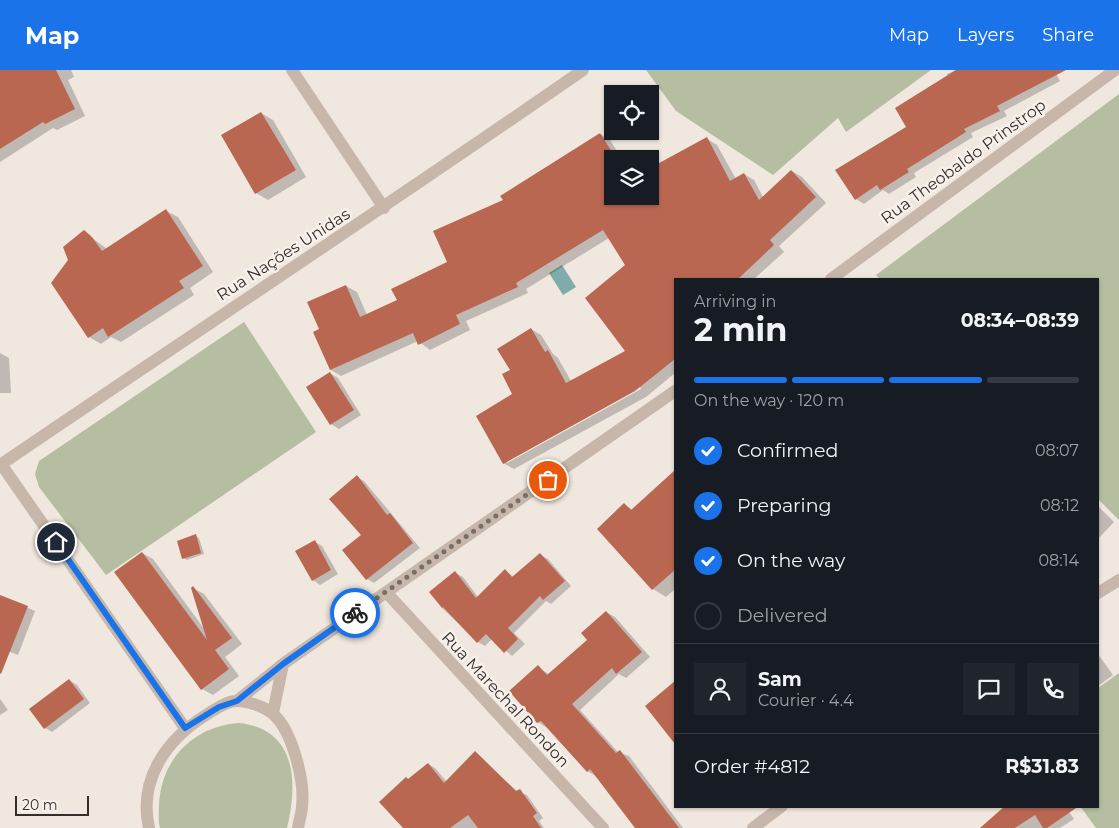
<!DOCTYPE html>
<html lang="en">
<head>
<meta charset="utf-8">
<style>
	body { margin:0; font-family:Montserrat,sans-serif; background:#20242c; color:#f1f3f6; height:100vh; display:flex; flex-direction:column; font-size:19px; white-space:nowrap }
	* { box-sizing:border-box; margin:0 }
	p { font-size:16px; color:#9ea1a6 }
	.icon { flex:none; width:28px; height:28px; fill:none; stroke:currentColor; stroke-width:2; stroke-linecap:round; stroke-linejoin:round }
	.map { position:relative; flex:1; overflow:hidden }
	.sheet { position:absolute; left:674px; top:208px; width:425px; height:530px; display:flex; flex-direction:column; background:#171b24; border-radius:0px; box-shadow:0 1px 4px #0004 }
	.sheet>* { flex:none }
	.fabs { position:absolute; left:604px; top:15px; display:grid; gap:10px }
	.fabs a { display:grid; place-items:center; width:55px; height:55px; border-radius:0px; background:#171b24; box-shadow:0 1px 4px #0004; font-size:25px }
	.scale { position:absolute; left:15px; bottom:12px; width:74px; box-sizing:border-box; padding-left:5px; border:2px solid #362d2a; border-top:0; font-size:14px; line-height:18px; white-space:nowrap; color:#362d2a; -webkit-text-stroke:4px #f8f1eb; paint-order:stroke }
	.pin { position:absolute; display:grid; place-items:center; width:42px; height:42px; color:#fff; margin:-21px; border:2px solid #fff; border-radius:50%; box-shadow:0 1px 5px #0007 }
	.courier { position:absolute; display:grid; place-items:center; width:50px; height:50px; margin:-25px; border:4px solid #1a73e8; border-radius:50%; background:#fff; color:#222; box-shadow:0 1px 6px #0007 }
	.overview em { font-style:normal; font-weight:700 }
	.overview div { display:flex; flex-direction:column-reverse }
	.overview { display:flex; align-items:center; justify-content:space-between; height:85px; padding:0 20px }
	h1 { font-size:32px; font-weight:700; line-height:38px }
	.bar { display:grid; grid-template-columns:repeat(4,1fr); gap:8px 5px; align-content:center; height:60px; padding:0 20px }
	.bar i { height:6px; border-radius:4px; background:#363941 }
	.bar .active { background:#1a73e8 }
	.bar p { grid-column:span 4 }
	.line { display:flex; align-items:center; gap:12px; padding:0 20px; border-top:1px solid #363941 }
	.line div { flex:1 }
	.round { display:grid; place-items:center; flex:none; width:52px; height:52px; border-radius:0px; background:#20242c }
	ol { padding:0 20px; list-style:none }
	li { display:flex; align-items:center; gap:15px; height:55px }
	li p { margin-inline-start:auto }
	li .icon { padding:5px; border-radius:50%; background:#1a73e8; color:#fff; stroke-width:4 }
	li:last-child { color:#9ea1a6 }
	li i { width:28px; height:28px; border:2px solid #363941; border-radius:50% }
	header { display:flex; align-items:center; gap:30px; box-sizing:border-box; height:70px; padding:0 25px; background:#1a73e8; color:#fff }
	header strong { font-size:24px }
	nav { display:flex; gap:28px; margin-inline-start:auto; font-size:18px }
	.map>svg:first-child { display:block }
</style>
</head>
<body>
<header>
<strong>Map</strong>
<nav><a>Map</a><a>Layers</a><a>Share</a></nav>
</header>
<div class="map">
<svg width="1119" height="758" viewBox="0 0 1119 758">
	<rect width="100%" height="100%" fill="#f0e7df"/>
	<path fill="#b5bea0" d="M646,0H931L846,62L838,48L773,105L676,41Z
		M1119,24V450L1098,429V209H880L876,205Z
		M244,252L316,362L106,505L39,417L35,404L39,391Z
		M1119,603V758H1096L1080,736H1098V618Z
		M239,653C297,659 298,713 287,758H160C158,751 159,743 159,735C161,689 194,656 239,653Z"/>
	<path fill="#80abab" d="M562,195L576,217L563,225L549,203Z"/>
	<path fill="#0003" fill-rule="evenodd" d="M0,0H71L74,7L68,10L85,46L57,60L53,58L0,92Z
		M956,0H1057L1055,2L1060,11L1004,41L1007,46L971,63L973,67L914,103L916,107L889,124L883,120L864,134L856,129L948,6L947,4Z
		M261,43L273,50L306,107L268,130L256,123L223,66Z
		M600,64L610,70L622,89H612V126H650V100L707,69L717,75L736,109L744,104L754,110L763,127L792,101L802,107L826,133L779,176L784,182L754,209H675V303L646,327L514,399L503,393L514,325L512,300L531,259L541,265L553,284L558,288L571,311L627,282L626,196L609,168L526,219L528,223L466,251L470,260L430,280L418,271L341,306L331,300L321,260L346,216L357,222L367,245L398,231L449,192L504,130ZM640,317L641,319L507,393V390Z
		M166,141L178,147L213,202L190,218L194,225L121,272L111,267L101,274L89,267L53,213L69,190L84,162L107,179Z
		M0,283L9,288L11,323H0Z
		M330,303L338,308L361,345L339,359L331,354Z
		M675,401V519L666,527L653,519L599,459L625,435L633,440Z
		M357,407L364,411L420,478L374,513L367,509Z
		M1098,436L1114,452L1098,469Z
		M196,466L199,468L204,484L187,490L183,488Z
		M315,472L322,476L338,504L320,515L313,510Z
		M142,483L153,489L205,560L193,518L204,524L242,574L225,587L239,606L213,625L202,619Z
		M540,485L548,489L571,516L551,534L546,531L514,563L525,574L512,586L492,569L485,576L478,572L442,538L455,503L463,507L478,527L505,501L514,507Z
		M0,526L35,541L18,585L0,578Z
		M606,542L615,547L650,587L626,608L619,604L580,640L618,682L629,686L683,758H637L596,706L587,701L547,658L538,652L511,621L538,597L550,605L589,570Z
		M1098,584L1113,605L1098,616Z
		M69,610L77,615L90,633L52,662L45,658Z
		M0,629L8,640L0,645Z
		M475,683L518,722L527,725L543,748L539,751L544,758H404L409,710L428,694L435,698L447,712Z
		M1065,736L1074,749L1060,758H982Z"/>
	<path fill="#ba6752" d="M0,0H56L75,39L45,54L43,52L0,79Z
		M956,0H1066L997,36L1000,41L964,59L966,62L907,99L909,102L880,120L877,115L855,130L835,100L906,57L895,38Z
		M261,42L296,100L255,124L221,65Z
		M600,63L612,82V126H650V98L707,67L730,111L744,103L759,130L791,100L816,127L770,170L774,175L738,209H675V289L635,321L503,394L476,346L512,324L502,304L510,300L497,279L531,258L545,282L548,280L566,313L625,281L585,228L625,195L603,160L516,213L518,217L456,245L460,254L418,275L413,263L330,300L313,262L319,259L307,232L346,215L360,247L397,230L391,219L447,192L433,161L503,130L500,126Z
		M166,139L203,196L179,211L184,218L108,267L103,258L88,268L51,213L68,190L63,177L84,160L92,167L102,181Z
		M330,302L354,340L330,355L306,317Z
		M675,400V500L652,520L597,459L624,433L631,440Z
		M357,405L387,445L390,443L413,473L366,510L342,480L361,465L329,429Z
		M196,464L201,483L182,489L177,471Z
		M315,470L331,500L312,511L295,481Z
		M142,482L207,570L191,518L193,516L232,568L215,580L229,599L201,620L114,502Z
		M540,483L565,511L543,530L540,526L508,558L518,569L504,583L486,564L477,573L443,537L442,538L429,522L455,501L476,528L505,499L512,507Z
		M0,525L28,536L1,604L0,603Z
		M606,541L642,582L616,604L612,598L572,634L616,683L620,680L679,758H635L590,699L587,702L541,651L537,653L509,621L538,595L547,605L587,570L581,563Z
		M69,609L84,629L44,659L29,639Z
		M675,611V674L645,636Z
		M475,681L516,721L520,719L537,743L533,746L541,758H478L468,745L450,758H403L379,732L406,707L408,709L428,693L444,713Z
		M1005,736H1079L1047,758H1043L1035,745L1015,758H980Z"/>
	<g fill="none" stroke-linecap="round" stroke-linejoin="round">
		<path stroke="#c7b7ab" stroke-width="12" d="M292,0L384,138
			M831,209L1115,0
			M1,394L185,658
			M0,395C194,263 390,134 583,0
			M386,522L603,758
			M1098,523L1119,510
			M237,631L283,594L675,321
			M273,643L283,594
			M149,758C138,709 167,669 206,645C215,639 227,631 237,631C248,631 265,637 273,644C292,660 305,711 302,736C302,743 299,751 298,758
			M753,758L782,736"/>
	</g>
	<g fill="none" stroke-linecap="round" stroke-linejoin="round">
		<path stroke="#776e69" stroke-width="5" stroke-dasharray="0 9" d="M355,543L548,410"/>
		<path stroke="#1a73e8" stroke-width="6" d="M56,472L185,658L219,637L237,631L283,594L355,543"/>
	</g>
	<g text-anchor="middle" stroke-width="5" stroke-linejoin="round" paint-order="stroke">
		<g font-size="16" fill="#362d2a" stroke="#f8f1eb">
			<text transform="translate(963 91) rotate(-36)" y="6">Rua Theobaldo Prinstrop</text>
			<text transform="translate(283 184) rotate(-33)" y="6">Rua Nações Unidas</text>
			<text transform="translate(506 629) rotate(47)" y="6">Rua Marechal Rondon</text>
		</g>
	</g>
</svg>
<div class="fabs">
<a><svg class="icon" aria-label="locate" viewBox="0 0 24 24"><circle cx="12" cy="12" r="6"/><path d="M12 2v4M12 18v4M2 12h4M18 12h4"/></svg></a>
<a><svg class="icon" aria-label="layers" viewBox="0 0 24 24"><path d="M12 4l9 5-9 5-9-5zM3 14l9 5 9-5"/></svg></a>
</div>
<div class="scale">20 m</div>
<div class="pin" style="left:548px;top:410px;background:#ea580c"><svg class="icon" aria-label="bag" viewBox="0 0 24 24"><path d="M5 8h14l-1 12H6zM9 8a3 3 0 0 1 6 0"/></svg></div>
<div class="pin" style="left:56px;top:472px;background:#1f2937"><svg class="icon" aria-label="home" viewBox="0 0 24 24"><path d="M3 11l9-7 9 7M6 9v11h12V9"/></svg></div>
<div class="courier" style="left:355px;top:543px"><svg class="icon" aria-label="bike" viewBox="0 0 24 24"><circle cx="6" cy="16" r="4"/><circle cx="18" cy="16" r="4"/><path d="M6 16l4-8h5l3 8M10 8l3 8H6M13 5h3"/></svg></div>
<section class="sheet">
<div class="overview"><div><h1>2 min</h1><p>Arriving in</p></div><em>08:34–08:39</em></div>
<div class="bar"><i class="active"></i><i class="active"></i><i class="active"></i><i></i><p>On the way · 120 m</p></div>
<ol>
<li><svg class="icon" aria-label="check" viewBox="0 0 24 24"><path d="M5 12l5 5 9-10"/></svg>Confirmed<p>08:07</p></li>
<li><svg class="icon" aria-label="check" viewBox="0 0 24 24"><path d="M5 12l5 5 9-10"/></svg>Preparing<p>08:12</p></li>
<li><svg class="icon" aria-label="check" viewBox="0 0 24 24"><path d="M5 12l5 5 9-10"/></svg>On the way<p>08:14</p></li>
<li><i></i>Delivered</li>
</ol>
<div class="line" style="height:90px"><a class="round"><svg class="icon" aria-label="person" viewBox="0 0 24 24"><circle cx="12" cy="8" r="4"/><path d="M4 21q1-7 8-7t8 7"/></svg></a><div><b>Sam</b><p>Courier · 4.4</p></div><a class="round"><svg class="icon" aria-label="chat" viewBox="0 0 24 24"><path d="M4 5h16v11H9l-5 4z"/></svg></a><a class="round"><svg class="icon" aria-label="phone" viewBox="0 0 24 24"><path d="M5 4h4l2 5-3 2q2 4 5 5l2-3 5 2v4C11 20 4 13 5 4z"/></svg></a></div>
<div class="line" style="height:65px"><div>Order #4812</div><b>R$31.83</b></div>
</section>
</div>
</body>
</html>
